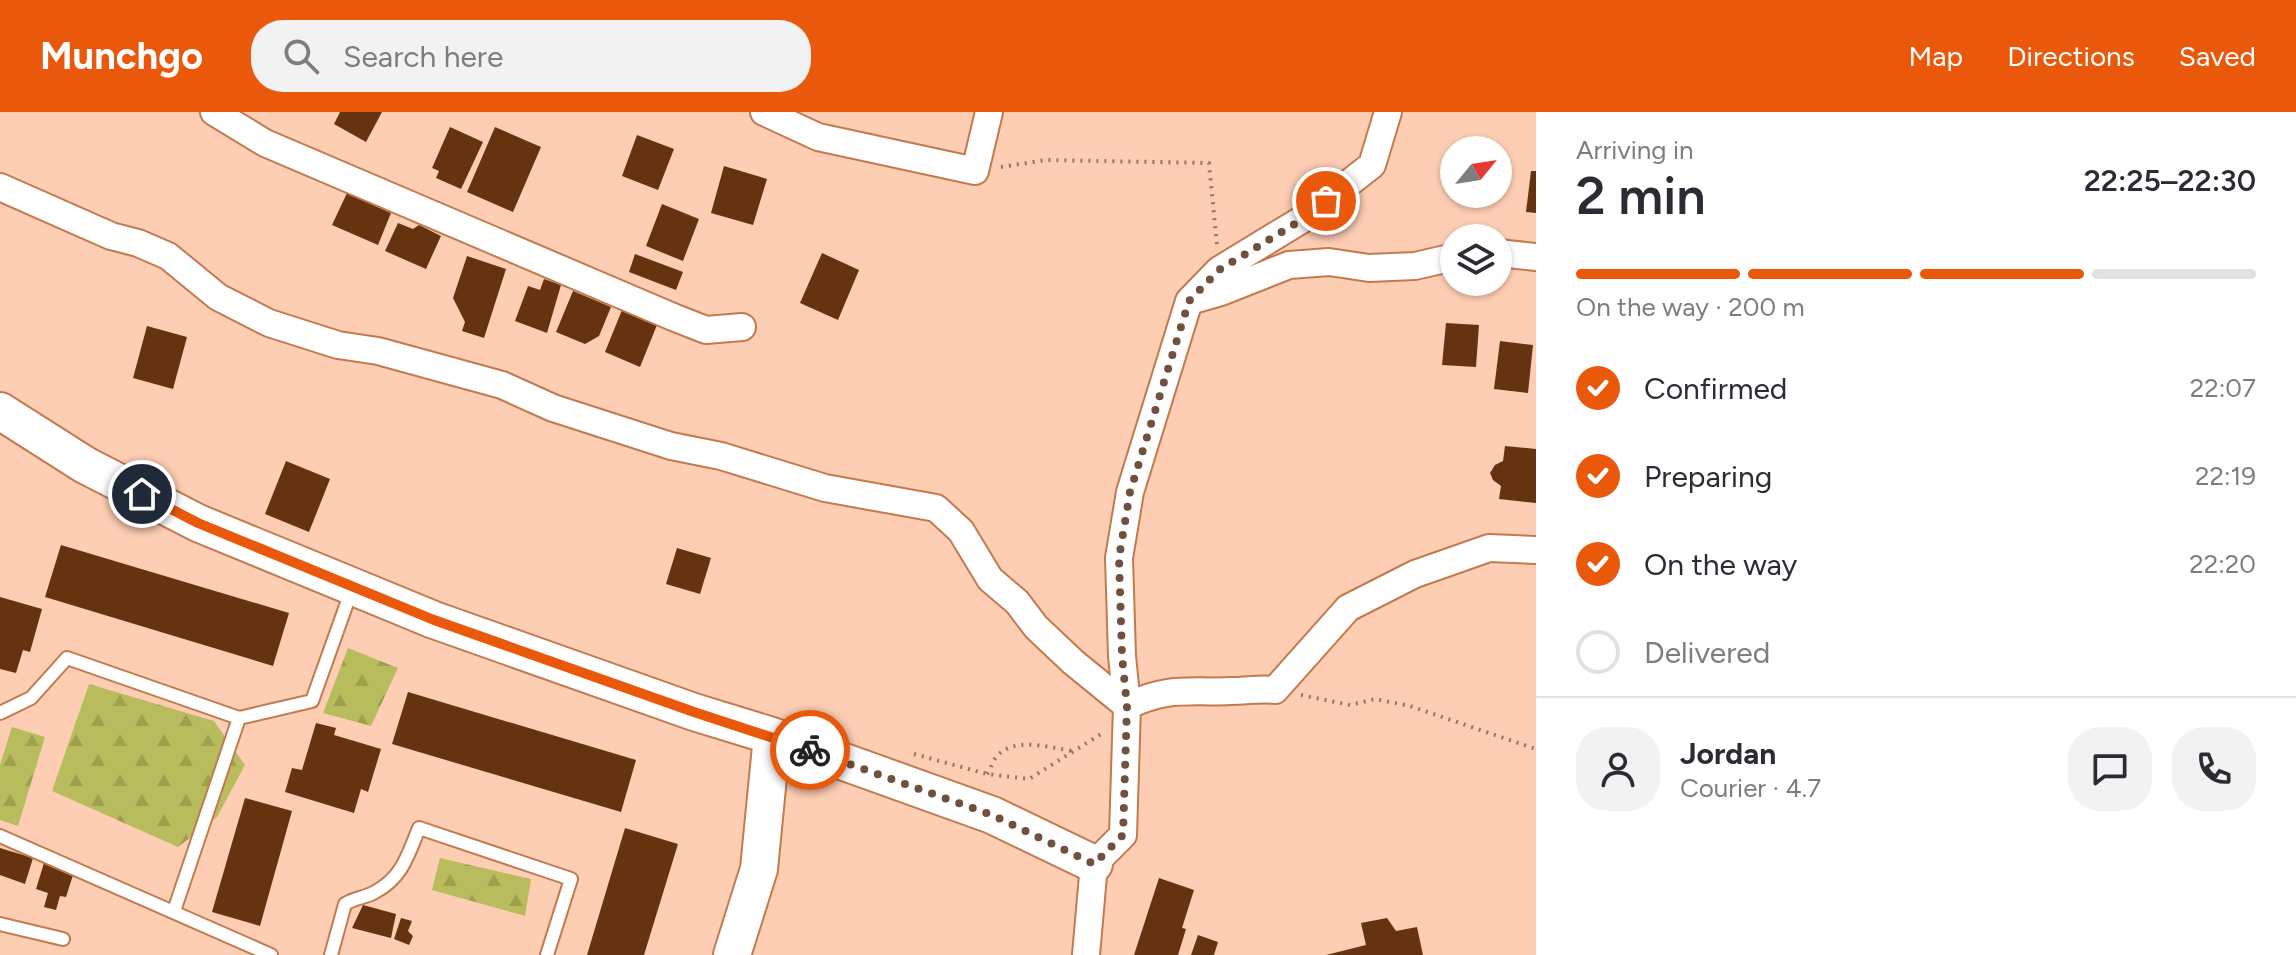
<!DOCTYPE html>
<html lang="en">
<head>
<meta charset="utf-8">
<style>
	body { margin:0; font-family:Figtree,sans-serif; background:#f2f2f3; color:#2b2b33; height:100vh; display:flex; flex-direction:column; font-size:30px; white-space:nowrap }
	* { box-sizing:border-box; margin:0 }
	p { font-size:26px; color:#7c7c81 }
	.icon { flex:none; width:44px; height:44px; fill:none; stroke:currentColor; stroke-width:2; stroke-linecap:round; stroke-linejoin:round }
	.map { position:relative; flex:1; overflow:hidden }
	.drawer { display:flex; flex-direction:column; background:#fff; width:760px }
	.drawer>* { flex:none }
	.needle { width:52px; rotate:60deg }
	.buttons { position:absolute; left:1440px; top:24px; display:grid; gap:16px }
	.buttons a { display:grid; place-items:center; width:72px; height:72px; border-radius:50%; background:#fff; box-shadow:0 2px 6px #0004; font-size:40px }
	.pin { position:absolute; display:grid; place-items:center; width:68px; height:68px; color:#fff; margin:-34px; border:4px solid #fff; border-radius:50%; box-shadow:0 2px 8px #0007 }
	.courier { position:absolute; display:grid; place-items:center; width:80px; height:80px; margin:-40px; border:6px solid #ea580c; border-radius:50%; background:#fff; color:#222; box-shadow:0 2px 10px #0007 }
	.head em { font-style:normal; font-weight:600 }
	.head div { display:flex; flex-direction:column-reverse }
	.head { display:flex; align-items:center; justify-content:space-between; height:136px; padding:0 40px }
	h1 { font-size:52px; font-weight:600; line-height:60px }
	.bar { display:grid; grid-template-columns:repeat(4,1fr); gap:12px 8px; align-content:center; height:96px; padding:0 40px }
	.bar i { height:10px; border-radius:6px; background:#e1e1e2 }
	.bar .active { background:#ea580c }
	.bar p { grid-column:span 4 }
	.line { display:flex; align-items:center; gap:20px; padding:0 40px; border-top:2px solid #e1e1e2 }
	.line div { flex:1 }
	.round { display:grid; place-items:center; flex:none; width:84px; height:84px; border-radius:32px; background:#f2f2f3 }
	ol { padding:0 40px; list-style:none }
	li { display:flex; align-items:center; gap:24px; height:88px }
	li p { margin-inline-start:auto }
	li .icon { padding:8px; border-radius:50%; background:#ea580c; color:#fff; stroke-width:4 }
	li:last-child { color:#7c7c81 }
	li i { width:44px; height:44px; border:4px solid #e1e1e2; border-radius:50% }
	header { display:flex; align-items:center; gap:48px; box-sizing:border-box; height:112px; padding:0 40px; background:#ea580c; color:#fff }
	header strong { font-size:38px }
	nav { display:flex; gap:44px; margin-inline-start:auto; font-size:28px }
	.search { width:560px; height:72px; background:#f2f2f3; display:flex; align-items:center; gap:20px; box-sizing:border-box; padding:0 28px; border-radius:32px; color:#7c7c81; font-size:30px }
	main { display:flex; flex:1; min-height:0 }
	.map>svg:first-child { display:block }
</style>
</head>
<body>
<header>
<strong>Munchgo</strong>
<div class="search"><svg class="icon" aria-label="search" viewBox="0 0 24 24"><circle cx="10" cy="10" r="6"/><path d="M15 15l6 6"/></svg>Search here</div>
<nav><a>Map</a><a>Directions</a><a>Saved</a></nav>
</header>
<main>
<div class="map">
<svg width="1536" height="843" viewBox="0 0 1536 843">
	<defs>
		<pattern id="forest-firs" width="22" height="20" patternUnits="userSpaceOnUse" patternTransform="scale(2)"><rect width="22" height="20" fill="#b9bc5c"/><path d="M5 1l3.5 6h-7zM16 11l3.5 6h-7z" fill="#9fa04e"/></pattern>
	</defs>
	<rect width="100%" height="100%" fill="#fdceb3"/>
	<path fill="url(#forest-firs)" d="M348,536L398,556L371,614L323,601Z
		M89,572L214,609L245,653L217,705L178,735L52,679Z
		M12,615L45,625L18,714L0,708V653Z
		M440,746L531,767L525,804L432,778Z"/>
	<path fill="#631" d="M340,0H382L366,30L334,12Z
		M450,15L483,30L461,77L436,66L439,59L432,56Z
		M495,15L541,35L513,100L467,80Z
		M637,23L674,37L658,78L622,64Z
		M724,54L767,67L753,113L711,101Z
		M1531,59H1536V101L1526,100Z
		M347,81L391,101L378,133L332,113Z
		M662,92L699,107L683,149L646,134Z
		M398,111L413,117L419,113L441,124L426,157L385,139Z
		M822,141L859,158L838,208L800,191Z
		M635,142L683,160L676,178L629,160Z
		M467,144L506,157L484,226L462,219L465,210L453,186Z
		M544,167L561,173L547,221L515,209L528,174L540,178Z
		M573,179L611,195L599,224L585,232L556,220Z
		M624,193L659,208L640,255L605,240Z
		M1446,211L1479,213L1476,255L1442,253Z
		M147,214L187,225L173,277L133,266Z
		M1500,229L1533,233L1528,281L1494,277Z
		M1505,334L1536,337V391L1499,387L1501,374L1493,368L1490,361L1495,353L1503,349Z
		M286,349L330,367L309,420L265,402Z
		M61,433L289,501L273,554L45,485Z
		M677,436L711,446L700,482L666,472Z
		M0,485L42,497L30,540L23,538L16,561L0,557Z
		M408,580L636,648L621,700L392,632Z
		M316,611L336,616L334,623L381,637L368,680L361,677L354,701L285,680L292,656L302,658Z
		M245,686L292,699L260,814L212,800Z
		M625,716L678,732L644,843H587Z
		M0,736L33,746L25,772L0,763Z
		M44,751L74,760L66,785L60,784L56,798L44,795L48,781L36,777Z
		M1159,766L1194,778L1182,816L1186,817L1178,843H1134Z
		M363,793L396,802L391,826L352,816Z
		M401,806L412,809L408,819L413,824L409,833L394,827Z
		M1387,806L1396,819L1417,815L1423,843H1326L1366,833L1361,811Z
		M1198,823L1218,830L1214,843H1191Z"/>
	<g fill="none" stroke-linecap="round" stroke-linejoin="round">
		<defs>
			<path id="lane" d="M0,601L31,586L67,546L239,606L312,589L352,477
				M0,724L271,843
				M174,799L239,606
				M0,812L63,827
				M331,843L345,792C356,785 365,786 375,780C402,766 408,743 419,716L571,767L547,843"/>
			<path id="street" d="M214,0L265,31L673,205L706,218L742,215
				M764,0L818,25L975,59L989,0
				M0,75L111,124L138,131L168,144L218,185L269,211L338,233L378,239L502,273L553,296L671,334L721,344L825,376L936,396L961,419L990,467L1017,490L1036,515L1073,550L1127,594C1169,574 1188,581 1231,579C1247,579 1260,576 1275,578L1348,496L1415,462L1489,436L1536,438
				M1498,141L1536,145
				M1193,188L1221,180L1289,153L1329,150L1369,156L1415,154L1454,145
				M1086,843L1094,752L1123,723L1127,594L1122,544L1119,446L1130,380L1189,189L1219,158L1303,107L1372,53L1388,0"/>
			<path id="secondary" d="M0,299L85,353L198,411L434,508L694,600L772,624L992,703L1094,752
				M732,843L759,757L772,624"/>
		</defs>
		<use href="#lane" stroke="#c27a4f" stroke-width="16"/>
		<use href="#street" stroke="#c27a4f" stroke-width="30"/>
		<use href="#secondary" stroke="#c27a4f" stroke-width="40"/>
		<path stroke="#9a7460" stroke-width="4" stroke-dasharray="2 6" stroke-linecap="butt" d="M1001,55L1045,48L1209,51L1217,133
			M1301,583L1350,593L1375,587L1410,594L1536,637
			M914,642L987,662L1029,667L1101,622
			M987,662C991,657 993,648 997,644C1015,624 1051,636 1073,639"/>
		<use href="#lane" stroke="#fff" stroke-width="12"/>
		<use href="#street" stroke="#fff" stroke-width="26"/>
		<use href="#secondary" stroke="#fff" stroke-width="36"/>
	</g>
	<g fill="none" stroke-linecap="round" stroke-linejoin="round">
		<path stroke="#72503f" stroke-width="8" stroke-dasharray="0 14.4" d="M810,638L992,703L1094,752L1123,723L1127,594L1122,544L1119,446L1130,380L1189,189L1219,158L1303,107L1326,89"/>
		<path stroke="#ea580c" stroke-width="10" d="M142,382L198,411L434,508L694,600L810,638"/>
	</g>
</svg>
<div class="buttons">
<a><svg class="needle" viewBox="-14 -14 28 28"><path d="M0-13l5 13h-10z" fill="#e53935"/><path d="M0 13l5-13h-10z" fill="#7c7c81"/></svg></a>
<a><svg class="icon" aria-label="layers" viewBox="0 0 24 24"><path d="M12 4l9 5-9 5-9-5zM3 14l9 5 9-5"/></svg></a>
</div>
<div class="pin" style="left:1326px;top:89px;background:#ea580c"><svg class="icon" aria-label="bag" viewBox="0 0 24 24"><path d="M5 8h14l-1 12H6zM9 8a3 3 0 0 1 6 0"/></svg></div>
<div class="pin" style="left:142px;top:382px;background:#1f2937"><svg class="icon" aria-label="home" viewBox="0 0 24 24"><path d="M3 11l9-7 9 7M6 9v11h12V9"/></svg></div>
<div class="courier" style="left:810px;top:638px"><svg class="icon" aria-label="bike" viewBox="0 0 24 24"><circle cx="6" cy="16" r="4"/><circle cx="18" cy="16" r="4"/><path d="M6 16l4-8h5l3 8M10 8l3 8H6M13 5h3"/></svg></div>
</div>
<section class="drawer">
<div class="head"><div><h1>2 min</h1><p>Arriving in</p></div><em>22:25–22:30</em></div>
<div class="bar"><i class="active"></i><i class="active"></i><i class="active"></i><i></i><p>On the way · 200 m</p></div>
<ol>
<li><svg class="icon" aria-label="check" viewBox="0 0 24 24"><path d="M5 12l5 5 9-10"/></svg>Confirmed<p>22:07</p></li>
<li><svg class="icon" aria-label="check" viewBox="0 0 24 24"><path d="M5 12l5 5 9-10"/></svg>Preparing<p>22:19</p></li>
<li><svg class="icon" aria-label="check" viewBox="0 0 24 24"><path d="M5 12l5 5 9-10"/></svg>On the way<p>22:20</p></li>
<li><i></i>Delivered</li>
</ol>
<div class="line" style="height:144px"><a class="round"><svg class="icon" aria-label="person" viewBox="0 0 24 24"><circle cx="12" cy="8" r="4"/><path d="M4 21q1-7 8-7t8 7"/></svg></a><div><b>Jordan</b><p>Courier · 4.7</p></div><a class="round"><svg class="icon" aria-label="chat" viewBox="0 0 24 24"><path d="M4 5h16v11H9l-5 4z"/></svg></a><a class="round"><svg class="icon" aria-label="phone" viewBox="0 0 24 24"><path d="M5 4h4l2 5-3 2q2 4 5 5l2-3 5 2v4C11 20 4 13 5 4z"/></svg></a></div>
</section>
</main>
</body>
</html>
